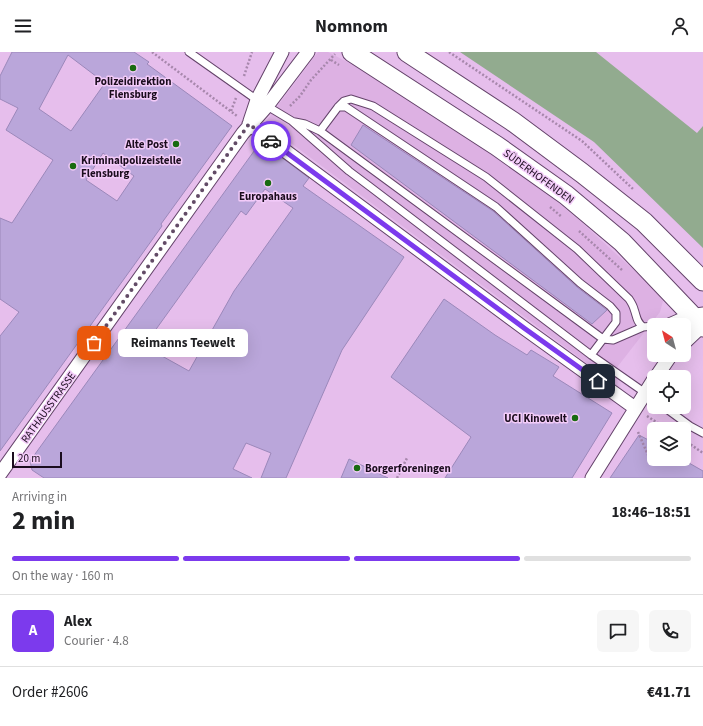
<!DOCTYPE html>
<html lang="en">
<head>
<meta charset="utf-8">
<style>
	body { margin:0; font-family:"Source Sans 3",sans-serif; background:#f6f6f6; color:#202124; height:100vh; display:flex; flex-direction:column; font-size:15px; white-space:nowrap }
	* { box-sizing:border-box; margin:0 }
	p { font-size:13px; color:#757577 }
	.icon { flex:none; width:22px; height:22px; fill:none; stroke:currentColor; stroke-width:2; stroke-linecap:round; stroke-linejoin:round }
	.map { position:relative; height:426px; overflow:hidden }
	.sheet { display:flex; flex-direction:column; background:#fff; flex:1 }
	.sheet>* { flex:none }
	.needle { width:26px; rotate:324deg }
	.controls { position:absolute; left:647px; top:266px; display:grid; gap:8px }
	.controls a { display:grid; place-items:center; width:44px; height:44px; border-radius:6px; background:#fff; box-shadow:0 4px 16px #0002; font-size:20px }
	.scale { position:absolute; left:12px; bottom:10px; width:50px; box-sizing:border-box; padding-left:4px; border:2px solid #1b0d1e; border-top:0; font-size:11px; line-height:14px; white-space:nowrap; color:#1b0d1e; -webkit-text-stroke:3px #f3cbf9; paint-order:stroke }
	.pin { position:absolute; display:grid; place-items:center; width:34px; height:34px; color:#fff; margin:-17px; border-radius:8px; box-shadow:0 2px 6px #0006 }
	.courier { position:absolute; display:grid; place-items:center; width:40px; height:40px; margin:-20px; border:3px solid #7c3aed; border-radius:50%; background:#fff; color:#222; box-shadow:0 1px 5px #0007 }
	.bubble { position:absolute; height:28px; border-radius:6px; background:#fff; box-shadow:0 4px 16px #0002; font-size:13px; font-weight:700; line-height:28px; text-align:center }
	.overview em { font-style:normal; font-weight:700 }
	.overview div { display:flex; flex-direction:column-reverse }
	.overview { display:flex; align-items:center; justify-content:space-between; height:68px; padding:0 12px }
	h1 { font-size:26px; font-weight:700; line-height:30px }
	.bar { display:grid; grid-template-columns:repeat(4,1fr); gap:6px 4px; align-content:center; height:48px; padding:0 12px }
	.bar i { height:5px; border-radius:3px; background:#e0e0e0 }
	.bar .current { background:#7c3aed }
	.bar p { grid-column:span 4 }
	.line { display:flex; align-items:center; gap:10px; padding:0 12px; border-top:1px solid #e0e0e0 }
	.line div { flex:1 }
	.round { display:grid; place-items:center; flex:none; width:42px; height:42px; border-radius:6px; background:#f6f6f6 }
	header { display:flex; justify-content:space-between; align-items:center; height:52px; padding:0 12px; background:#fff; font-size:18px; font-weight:700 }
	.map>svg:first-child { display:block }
</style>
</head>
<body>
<header><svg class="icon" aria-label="menu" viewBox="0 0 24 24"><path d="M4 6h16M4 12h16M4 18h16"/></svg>Nomnom<svg class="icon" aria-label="person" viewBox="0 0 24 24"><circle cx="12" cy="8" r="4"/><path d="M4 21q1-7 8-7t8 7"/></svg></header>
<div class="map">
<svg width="703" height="426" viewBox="0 0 703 426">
	<rect width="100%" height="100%" fill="#e6beec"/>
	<path fill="#ddb1e3" d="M318,0H328L380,27L533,130L579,168L649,232L663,249L660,260L608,327L280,83L264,72Z"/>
	<path fill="#92ab8f" d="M460,0H596L697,81L703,74V196L594,90Z"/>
	<path fill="#baa6da" stroke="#9b88ba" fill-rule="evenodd" d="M12,0H134L149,10L147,12L232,74L161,172L162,174L142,202L0,399V284L19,260L0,247V166L12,171L53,108L6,78L18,56L0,47V24ZM68,3L105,31L71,79L39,57ZM103,101L134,124L117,149L86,128Z
		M363,73L493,159L577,235L607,258L592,272L351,93Z
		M265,93L309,126L303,134L404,205L342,298L286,426H261L271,401L246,391L233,417L252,426H44L32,418L30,409L257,95ZM265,137L293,156L234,239L189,319L144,294L241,159L246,163Z
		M444,247L495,283L527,303L531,298L559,315L553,324L612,361L572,426H445L471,385L391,325Z
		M639,383L654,391V407H682L703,419V426H610Z
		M349,407L388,426H341Z"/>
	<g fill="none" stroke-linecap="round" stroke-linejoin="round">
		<defs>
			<path id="lane" d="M189,0L257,48L292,69L349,119L369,134L591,303L654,347
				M338,55H346L496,155L580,231L610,254L616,261V270L591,303
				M295,70L305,72L320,79L603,287L613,288L643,275L654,274
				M320,79L338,55L344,49L351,47L373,54L486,125L577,197L629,247C631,250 633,253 634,257C637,265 636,269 643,275
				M660,273L664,272L689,261L703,259
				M664,355L690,374L703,381"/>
			<path id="street" d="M250,69L257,48L282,0
				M249,72L524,276L635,356
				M684,291L703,273
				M656,325L671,303
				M0,422L243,81L267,54L308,0
				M592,426L654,327"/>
			<path id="secondary" d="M352,0L497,94L566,143L622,190L703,275
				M407,0L512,69L582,121L644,170L703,229"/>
		</defs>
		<use href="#lane" stroke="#64436a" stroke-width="9"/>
		<use href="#street" stroke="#64436a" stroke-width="15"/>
		<use href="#secondary" stroke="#64436a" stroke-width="21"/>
		<path stroke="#a787ac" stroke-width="2.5" stroke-dasharray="2 2" stroke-linecap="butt" d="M152,0L237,64
			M449,0L582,89L633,137
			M331,8L339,13
			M244,24L252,0
			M290,54L300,44L311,28L335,2
			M231,59L236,46
			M550,155L562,165
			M579,179L622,218
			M647,364L667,377
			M638,380L648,403
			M684,388L703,401
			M397,426L407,406"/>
		<use href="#lane" stroke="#fff" stroke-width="7"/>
		<use href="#street" stroke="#fff" stroke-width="13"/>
		<use href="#secondary" stroke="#fff" stroke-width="19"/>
	</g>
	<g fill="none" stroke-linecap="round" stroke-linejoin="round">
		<path stroke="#624b66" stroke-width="4" stroke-dasharray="0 7.2" d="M94,291L249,72L271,89"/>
		<path stroke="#7c3aed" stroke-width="5" d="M271,89L524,276L598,329"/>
	</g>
	<g fill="#186b10" stroke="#f3cbf9" stroke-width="1.5">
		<circle cx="133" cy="16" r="4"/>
		<circle cx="176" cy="92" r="4"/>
		<circle cx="73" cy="114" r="4"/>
		<circle cx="268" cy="131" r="4"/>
		<circle cx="575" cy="366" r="4"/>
		<circle cx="357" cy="416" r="4"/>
	</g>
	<g text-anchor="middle" stroke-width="3" stroke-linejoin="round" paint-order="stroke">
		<g font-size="11" font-weight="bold" fill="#1b0d1e" stroke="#f3cbf9">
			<text x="133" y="33">Polizeidirektion<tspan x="133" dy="13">Flensburg</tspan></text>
			<text x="168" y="96" text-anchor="end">Alte Post</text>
			<text x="81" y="112" text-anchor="start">Kriminalpolizeistelle<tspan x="81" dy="13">Flensburg</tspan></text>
			<text x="268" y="148">Europahaus</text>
			<text x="567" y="370" text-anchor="end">UCI Kinowelt</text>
			<text x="365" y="420" text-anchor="start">Borgerforeningen</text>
		</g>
		<g font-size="11" fill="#1b0d1e" stroke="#f3cbf9">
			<text transform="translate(539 124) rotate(36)" y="4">SÜDERHOFENDEN</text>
			<text transform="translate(48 355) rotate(-54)" y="4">RATHAUSSTRASSE</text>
		</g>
	</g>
</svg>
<div class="controls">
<a><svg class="needle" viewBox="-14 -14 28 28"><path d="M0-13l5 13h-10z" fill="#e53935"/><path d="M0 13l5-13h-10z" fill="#757577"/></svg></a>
<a><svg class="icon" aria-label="locate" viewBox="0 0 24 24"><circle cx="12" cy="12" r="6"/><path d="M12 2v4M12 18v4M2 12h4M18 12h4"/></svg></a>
<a><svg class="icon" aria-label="layers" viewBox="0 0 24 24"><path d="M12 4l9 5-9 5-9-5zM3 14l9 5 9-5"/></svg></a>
</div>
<div class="scale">20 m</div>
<div class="pin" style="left:94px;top:291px;background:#ea580c"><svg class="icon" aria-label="bag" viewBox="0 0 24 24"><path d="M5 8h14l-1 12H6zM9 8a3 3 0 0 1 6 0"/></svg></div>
<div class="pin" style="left:598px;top:329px;background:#1f2937"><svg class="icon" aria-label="home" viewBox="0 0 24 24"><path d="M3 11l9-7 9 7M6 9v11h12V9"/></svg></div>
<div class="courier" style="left:271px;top:89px"><svg class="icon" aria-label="car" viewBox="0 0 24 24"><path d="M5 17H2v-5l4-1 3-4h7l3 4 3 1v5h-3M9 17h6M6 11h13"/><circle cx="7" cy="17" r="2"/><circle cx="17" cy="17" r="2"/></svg></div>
<div class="bubble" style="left:118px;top:277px;width:130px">Reimanns Teewelt</div>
</div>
<section class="sheet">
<div class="overview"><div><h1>2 min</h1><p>Arriving in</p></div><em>18:46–18:51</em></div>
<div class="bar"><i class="current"></i><i class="current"></i><i class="current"></i><i></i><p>On the way · 160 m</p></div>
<div class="line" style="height:72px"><b class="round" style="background:#7c3aed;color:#fff">A</b><div><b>Alex</b><p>Courier · 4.8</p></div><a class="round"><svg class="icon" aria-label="chat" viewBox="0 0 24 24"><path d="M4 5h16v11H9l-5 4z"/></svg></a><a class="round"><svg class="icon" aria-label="phone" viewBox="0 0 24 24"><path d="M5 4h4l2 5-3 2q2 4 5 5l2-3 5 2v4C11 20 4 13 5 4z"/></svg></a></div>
<div class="line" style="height:52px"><div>Order #2606</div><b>€41.71</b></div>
</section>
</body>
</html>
